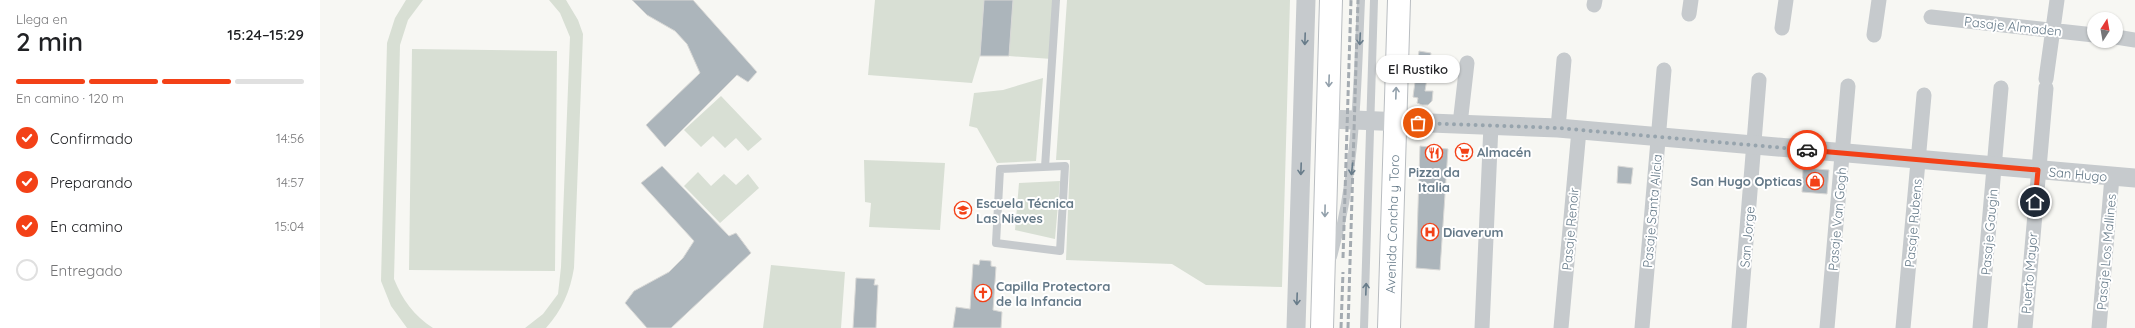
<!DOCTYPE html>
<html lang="es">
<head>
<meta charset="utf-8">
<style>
	body { margin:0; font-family:Quicksand,sans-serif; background:#f6f6f6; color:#202124; height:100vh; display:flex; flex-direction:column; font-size:15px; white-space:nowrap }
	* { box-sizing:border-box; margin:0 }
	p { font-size:13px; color:#757577 }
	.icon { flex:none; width:22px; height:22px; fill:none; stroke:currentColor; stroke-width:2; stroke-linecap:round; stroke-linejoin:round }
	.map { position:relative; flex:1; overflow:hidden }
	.side { display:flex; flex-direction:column; background:#fff; width:320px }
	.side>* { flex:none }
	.needle { width:26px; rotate:11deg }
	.buttons { position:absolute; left:1767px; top:12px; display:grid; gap:8px }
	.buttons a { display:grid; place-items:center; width:36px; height:36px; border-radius:50%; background:#fff; box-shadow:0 1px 3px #0004; font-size:20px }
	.pin { position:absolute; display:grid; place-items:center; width:34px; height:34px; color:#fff; margin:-17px; border:2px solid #fff; border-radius:50%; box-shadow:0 1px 4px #0007 }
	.courier { position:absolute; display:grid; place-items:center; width:40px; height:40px; margin:-20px; border:3px solid #f34117; border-radius:50%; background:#fff; color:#222; box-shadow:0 1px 5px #0007 }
	.bubble { position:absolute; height:28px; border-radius:14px; background:#fff; box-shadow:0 1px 3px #0004; font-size:13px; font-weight:600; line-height:28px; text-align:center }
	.overview em { font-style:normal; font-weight:600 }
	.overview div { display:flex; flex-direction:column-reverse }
	.overview { display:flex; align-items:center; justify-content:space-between; height:68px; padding:0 16px }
	h1 { font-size:26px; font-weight:600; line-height:30px }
	.bar { display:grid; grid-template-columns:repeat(4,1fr); gap:6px 4px; align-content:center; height:48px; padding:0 16px }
	.bar i { height:5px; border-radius:3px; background:#e0e0e0 }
	.bar .current { background:#f34117 }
	.bar p { grid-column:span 4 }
	ol { padding:0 16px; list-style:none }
	li { display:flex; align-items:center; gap:12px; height:44px }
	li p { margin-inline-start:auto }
	li .icon { padding:4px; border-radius:50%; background:#f34117; color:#fff; stroke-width:4 }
	li:last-child { color:#757577 }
	li i { width:22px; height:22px; border:2px solid #e0e0e0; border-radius:50% }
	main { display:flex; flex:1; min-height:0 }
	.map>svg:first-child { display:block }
</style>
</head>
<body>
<main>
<section class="side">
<div class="overview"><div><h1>2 min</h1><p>Llega en</p></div><em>15:24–15:29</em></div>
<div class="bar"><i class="current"></i><i class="current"></i><i class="current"></i><i></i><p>En camino · 120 m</p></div>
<ol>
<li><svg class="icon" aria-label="check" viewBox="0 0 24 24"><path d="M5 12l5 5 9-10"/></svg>Confirmado<p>14:56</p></li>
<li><svg class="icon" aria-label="check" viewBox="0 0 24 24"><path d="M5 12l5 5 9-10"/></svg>Preparando<p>14:57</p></li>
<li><svg class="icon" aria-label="check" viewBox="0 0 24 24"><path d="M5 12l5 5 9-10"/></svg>En camino<p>15:04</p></li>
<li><i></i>Entregado</li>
</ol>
</section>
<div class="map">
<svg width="1815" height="328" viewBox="0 0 1815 328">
	<rect width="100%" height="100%" fill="#f7f7f3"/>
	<path fill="#d8dfd4" d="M86,0H103L88,20L80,45L74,279C82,299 94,316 113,328H87L71,306L61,281L67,43L75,18Z
		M229,0H246L258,20L263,34L254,268C250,292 242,310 226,328H205L223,314L238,294L241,267L250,37L240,13Z
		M555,0H664L660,56L652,83L548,75Z
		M693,0H736L732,59L689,56Z
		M747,0H970L962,287L886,285L852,264L746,260L750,160H736Z
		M92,49L237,51L235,271L89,270Z
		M723,78L716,161L677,163L657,128L649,126L654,93L683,90Z
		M401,96L442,139L428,151L416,138L405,148L393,136L381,147L364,130Z
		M544,160L625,163L620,230L549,227L551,203L545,202Z
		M378,172L391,186L404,174L416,185L428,174L439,188L400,223L364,186Z
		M740,181L735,239L695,230L699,183Z
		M451,265L525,272L521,328H443Z"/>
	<path fill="#acb5bb" stroke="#d8d8d6" d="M312,0H373L437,72L428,82L417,75L345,147L326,125L380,73L367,44L355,31L327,15Z
		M664,0H693L689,56H660Z
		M1099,51L1111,53L1105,91H1113L1112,101L1108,105H1102L1097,103L1098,98L1093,97Z
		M1100,146L1128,149L1120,270L1096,268Z
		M342,166L409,236L416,233L431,253L351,328H327L305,303L314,291L349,272L363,258L374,241L321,183Z
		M1298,166L1313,168L1311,184L1297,183Z
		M1483,168L1509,170L1507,194L1482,192Z
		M660,260L671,261V266L676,267L673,310L682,312L681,328H633L636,307L650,309L653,264L659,265Z
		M536,278L555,279L554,285H558L556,328H533Z"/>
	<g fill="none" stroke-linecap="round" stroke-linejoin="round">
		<defs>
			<g id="primary">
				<path d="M1002,328L1011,0"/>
				<path id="s1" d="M1069,328L1079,0"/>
			</g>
		</defs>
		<use href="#primary" stroke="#b9bdc1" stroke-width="24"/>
		<path stroke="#c6cacd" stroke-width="8" d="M745,166L740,251L676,243L680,169Z
			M725,167L736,0
			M1013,257C1037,170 1037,89 1041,0
			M1044,328L1054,0"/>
		<path stroke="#c6cacd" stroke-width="15" d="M1274,5L1275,0
			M1369,14L1371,0
			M1611,17L1774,35
			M1462,28L1466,0
			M1554,35L1559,0
			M1796,37L1815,40
			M1726,79L1737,0
			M1140,124L1147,63
			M1238,128L1244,60
			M1162,328L1171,125
			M1241,328L1259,130
			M1322,328L1344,70
			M1419,328L1439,80
			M1507,328L1528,86
			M1583,328L1604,95
			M1660,328L1681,88
			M1705,328L1726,88
			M1779,328L1792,177"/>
		<path stroke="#c6cacd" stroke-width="19" d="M1008,119L1238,128L1815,178
			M976,328L986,0"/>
		<use href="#primary" stroke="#fff" stroke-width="22"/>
		<path stroke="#a4abb1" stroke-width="3" stroke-dasharray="6 3" stroke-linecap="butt" d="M1023,258L1031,0
			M1021,328L1023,272
			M1028,328L1038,0"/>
	</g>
	<defs><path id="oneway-shaft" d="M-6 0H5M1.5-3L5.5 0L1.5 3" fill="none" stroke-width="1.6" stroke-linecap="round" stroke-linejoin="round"/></defs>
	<g stroke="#687c8a">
		<use href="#oneway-shaft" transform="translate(985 39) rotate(92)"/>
		<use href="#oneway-shaft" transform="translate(1040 39) rotate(93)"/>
		<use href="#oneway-shaft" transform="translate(981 169) rotate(92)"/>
		<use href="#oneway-shaft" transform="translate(1032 169) rotate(96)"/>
		<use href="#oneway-shaft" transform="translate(1046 289) rotate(-88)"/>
		<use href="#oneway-shaft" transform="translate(977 299) rotate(92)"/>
	</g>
	<g stroke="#92a0ab">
		<use href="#oneway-shaft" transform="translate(1009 81) rotate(92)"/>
		<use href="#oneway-shaft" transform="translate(1076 93) rotate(-88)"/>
		<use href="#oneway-shaft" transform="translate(1005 211) rotate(91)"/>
	</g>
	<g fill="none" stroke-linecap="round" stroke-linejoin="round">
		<path stroke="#97a4ad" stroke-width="4" stroke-dasharray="0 7.2" d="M1098,123L1238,128L1487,150"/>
		<path stroke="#f34117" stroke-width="5" d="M1487,150L1718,170L1715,202"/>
	</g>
	<defs>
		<symbol id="supermarket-ring" viewBox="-11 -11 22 22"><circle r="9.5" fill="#fff" stroke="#f34117" stroke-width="1.5"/><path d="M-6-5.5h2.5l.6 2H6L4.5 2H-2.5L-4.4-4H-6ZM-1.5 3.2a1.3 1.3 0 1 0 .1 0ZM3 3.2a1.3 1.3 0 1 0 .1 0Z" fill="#f34117"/></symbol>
		<symbol id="restaurant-ring" viewBox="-11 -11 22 22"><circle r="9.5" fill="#fff" stroke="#f34117" stroke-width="1.5"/><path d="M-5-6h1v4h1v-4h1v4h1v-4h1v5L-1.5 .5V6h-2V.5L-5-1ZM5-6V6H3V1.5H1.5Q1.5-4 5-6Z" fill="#f34117"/></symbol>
		<symbol id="shop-ring" viewBox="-11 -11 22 22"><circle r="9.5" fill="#fff" stroke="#f34117" stroke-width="1.5"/><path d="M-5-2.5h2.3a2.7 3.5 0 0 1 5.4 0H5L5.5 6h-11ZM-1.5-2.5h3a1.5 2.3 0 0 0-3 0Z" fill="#f34117"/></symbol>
		<symbol id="school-ring" viewBox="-11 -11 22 22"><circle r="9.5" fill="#fff" stroke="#f34117" stroke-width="1.5"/><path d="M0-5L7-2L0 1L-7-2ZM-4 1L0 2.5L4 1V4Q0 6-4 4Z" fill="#f34117"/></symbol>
		<symbol id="hospital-ring" viewBox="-11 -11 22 22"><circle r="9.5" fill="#fff" stroke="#f34117" stroke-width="1.5"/><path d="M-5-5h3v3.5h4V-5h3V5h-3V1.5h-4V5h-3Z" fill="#f34117"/></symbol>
		<symbol id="church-ring" viewBox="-11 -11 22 22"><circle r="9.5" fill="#fff" stroke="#f34117" stroke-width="1.5"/><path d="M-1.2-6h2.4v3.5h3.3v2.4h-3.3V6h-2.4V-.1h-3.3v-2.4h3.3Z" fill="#f34117"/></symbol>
	</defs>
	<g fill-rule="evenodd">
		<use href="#supermarket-ring" x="1134" y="142" width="20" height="20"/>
		<use href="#restaurant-ring" x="1104" y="143" width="20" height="20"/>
		<use href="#shop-ring" x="1485" y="171" width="20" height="20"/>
		<use href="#school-ring" x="633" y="200" width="20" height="20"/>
		<use href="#hospital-ring" x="1100" y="222" width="20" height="20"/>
		<use href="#church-ring" x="653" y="283" width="20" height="20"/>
	</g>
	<g text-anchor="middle" stroke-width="4" stroke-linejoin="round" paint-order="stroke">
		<g font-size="13" fill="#637887" stroke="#fff">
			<text transform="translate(1693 26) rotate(6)" y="5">Pasaje Almaden</text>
			<text transform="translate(1758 174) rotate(5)" y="5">San Hugo</text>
			<text transform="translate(1332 211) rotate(-85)" y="5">Pasaje Santa Alicia</text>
			<text transform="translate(1517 219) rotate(-85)" y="5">Pasaje Van Gogh</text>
			<text transform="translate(1593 223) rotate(-85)" y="5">Pasaje Rubens</text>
			<text dy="5" stroke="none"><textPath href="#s1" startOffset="104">Avenida Concha y Toro</textPath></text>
			<text transform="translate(1250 229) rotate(-85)" y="5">Pasaje Renoir</text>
			<text transform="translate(1669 232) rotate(-85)" y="5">Pasaje Gaugin</text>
			<text transform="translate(1427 237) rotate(-85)" y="5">San Jorge</text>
			<text transform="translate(1786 252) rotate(-85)" y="5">Pasaje Los Mallines</text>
			<text transform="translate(1709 273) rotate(-85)" y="5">Puerto Mayor</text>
		</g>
		<g font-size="13" font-weight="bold" fill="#637887" stroke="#fff" text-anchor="start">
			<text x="1157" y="157">Almacén</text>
			<text x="1114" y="177" text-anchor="middle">Pizza da<tspan x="1114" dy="15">Italia</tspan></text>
			<text x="1482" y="186" text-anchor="end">San Hugo Opticas</text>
			<text x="656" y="208">Escuela Técnica<tspan x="656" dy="15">Las Nieves</tspan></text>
			<text x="1123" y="237">Diaverum</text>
			<text x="676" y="291">Capilla Protectora<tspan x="676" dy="15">de la Infancia</tspan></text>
		</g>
	</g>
</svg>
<div class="buttons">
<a><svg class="needle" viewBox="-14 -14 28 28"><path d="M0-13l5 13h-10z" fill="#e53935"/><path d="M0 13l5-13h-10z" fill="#757577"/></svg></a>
</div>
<div class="pin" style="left:1098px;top:123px;background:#ea580c"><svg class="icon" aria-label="bag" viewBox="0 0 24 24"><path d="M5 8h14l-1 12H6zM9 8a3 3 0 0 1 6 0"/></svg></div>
<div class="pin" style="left:1715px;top:202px;background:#1f2937"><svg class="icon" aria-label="home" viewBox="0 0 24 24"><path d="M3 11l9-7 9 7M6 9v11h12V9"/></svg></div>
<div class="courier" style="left:1487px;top:150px"><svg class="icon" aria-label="car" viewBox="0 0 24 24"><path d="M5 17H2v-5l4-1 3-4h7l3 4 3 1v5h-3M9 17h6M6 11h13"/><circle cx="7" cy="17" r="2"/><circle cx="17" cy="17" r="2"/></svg></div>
<div class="bubble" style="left:1056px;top:55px;width:84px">El Rustiko</div>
</div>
</main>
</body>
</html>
